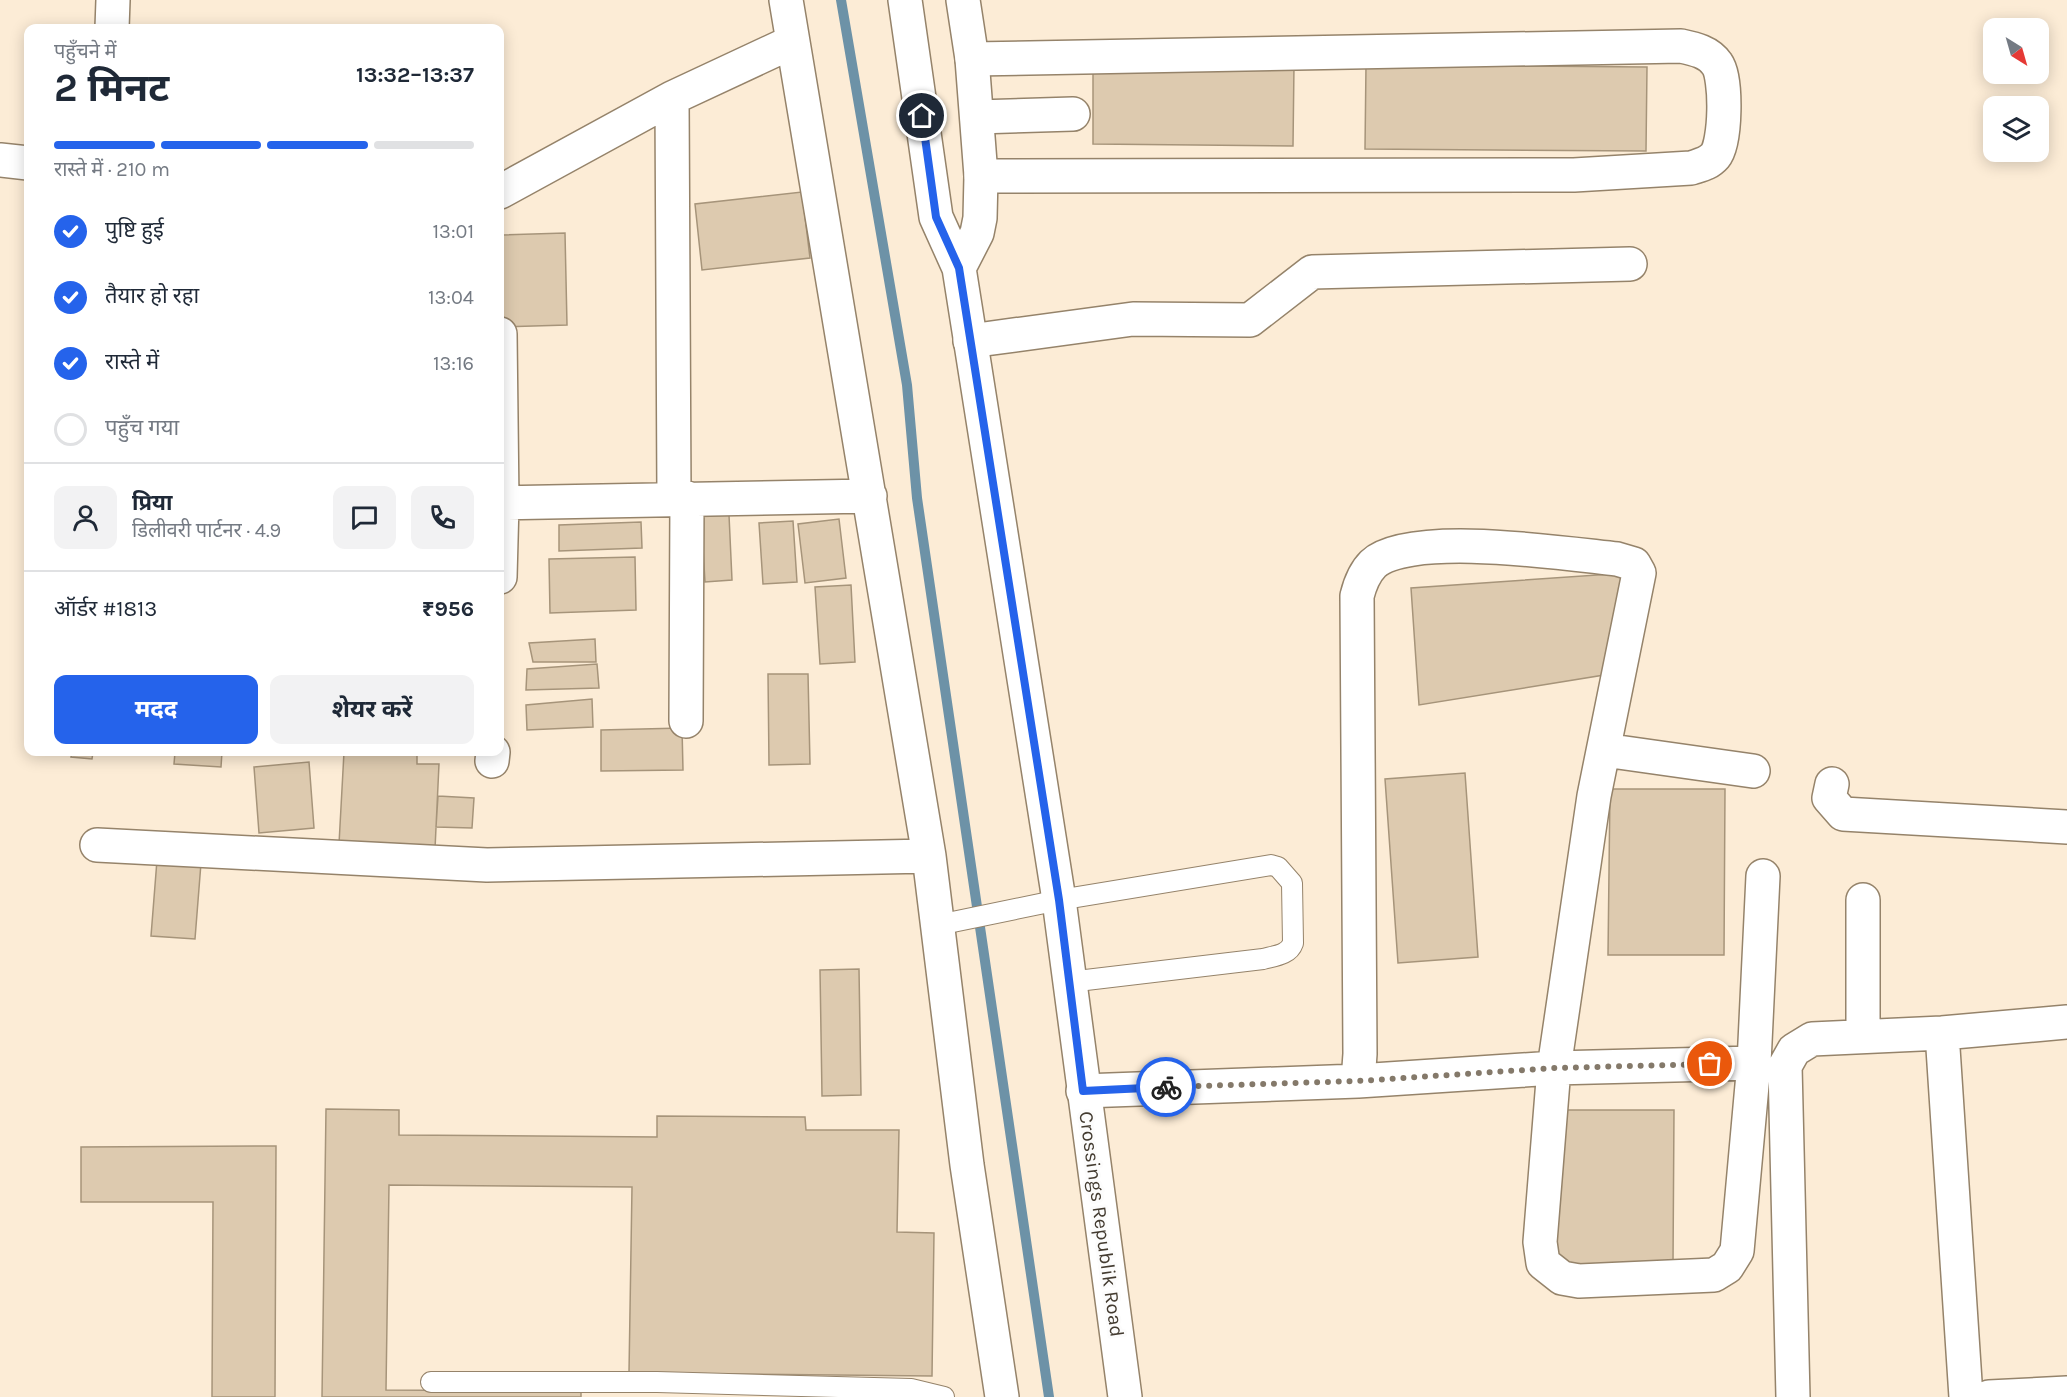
<!DOCTYPE html>
<html lang="hi">
<head>
<meta charset="utf-8">
<style>
	body { margin:0; font-family:Karla,"Noto Sans Devanagari",sans-serif; background:#f2f2f3; color:#1f2937; height:100vh; display:flex; flex-direction:column; font-size:22px; white-space:nowrap }
	* { box-sizing:border-box; margin:0 }
	p { font-size:20px; color:#747a83 }
	.icon { flex:none; width:33px; height:33px; fill:none; stroke:currentColor; stroke-width:2; stroke-linecap:round; stroke-linejoin:round }
	.map { position:relative; flex:1; overflow:hidden }
	.panel { position:absolute; left:24px; top:24px; width:480px; height:732px; display:flex; flex-direction:column; background:#fff; border-radius:12px; box-shadow:0 3px 15px #0003 }
	.panel>* { flex:none }
	.needle { width:39px; rotate:143deg }
	.buttons { position:absolute; left:1983px; top:18px; display:grid; gap:12px }
	.buttons a { display:grid; place-items:center; width:66px; height:66px; border-radius:12px; background:#fff; box-shadow:0 3px 15px #0003; font-size:30px }
	.pin { position:absolute; display:grid; place-items:center; width:51px; height:51px; color:#fff; margin:-26px; border:3px solid #fff; border-radius:50%; box-shadow:0 2px 6px #0007 }
	.courier { position:absolute; display:grid; place-items:center; width:60px; height:60px; margin:-30px; border:4px solid #2563eb; border-radius:50%; background:#fff; color:#222; box-shadow:0 2px 8px #0007 }
	.head em { font-style:normal; font-weight:700 }
	.head div { display:flex; flex-direction:column-reverse }
	.head { display:flex; align-items:center; justify-content:space-between; height:102px; padding:0 30px }
	h1 { font-size:39px; font-weight:700; line-height:45px }
	.bar { display:grid; grid-template-columns:repeat(4,1fr); gap:9px 6px; align-content:center; height:72px; padding:0 30px }
	.bar i { height:8px; border-radius:4px; background:#e0e1e3 }
	.bar .current { background:#2563eb }
	.bar p { grid-column:span 4 }
	.line { display:flex; align-items:center; gap:15px; padding:0 30px; border-top:2px solid #e0e1e3 }
	.line div { flex:1 }
	.round { display:grid; place-items:center; flex:none; width:63px; height:63px; border-radius:12px; background:#f2f2f3 }
	ol { padding:0 30px; list-style:none }
	li { display:flex; align-items:center; gap:18px; height:66px }
	li p { margin-inline-start:auto }
	li .icon { padding:6px; border-radius:50%; background:#2563eb; color:#fff; stroke-width:4 }
	li:last-child { color:#747a83 }
	li i { width:33px; height:33px; border:3px solid #e0e1e3; border-radius:50% }
	.action { display:flex; gap:12px; margin-top:auto; padding:12px 30px }
	.action a { flex:1; height:69px; border-radius:12px; background:#2563eb; color:#fff; font-size:24px; font-weight:700; line-height:69px; text-align:center }
	.action a+a { background:#f2f2f3; color:#1f2937 }
	.map>svg:first-child { display:block }
</style>
</head>
<body>
<div class="map">
<svg width="2067" height="1397" viewBox="0 0 2067 1397">
	<rect width="100%" height="100%" fill="#fcecd6"/>
	<g fill="none" stroke-linecap="round" stroke-linejoin="round">
		<path stroke="#6d92a7" stroke-width="10" d="M841,0L907,385L917,498L1049,1397"/>
	</g>
	<path fill="#ddcaaf" stroke="#a6947a" stroke-width="1.5" d="M1093,63L1294,65L1293,146L1093,144Z
		M1366,65L1647,67L1646,151L1365,149Z
		M802,192L810,258L702,270L695,204Z
		M565,233L567,325L500,327V235Z
		M729,515L732,580L705,582L701,516Z
		M839,519L846,578L805,583L798,524Z
		M793,521L797,582L763,584L759,523Z
		M641,522L642,548L559,551V525Z
		M635,557L636,610L550,613L549,559Z
		M1626,573L1604,675L1419,705L1411,588Z
		M851,585L855,662L820,664L815,587Z
		M595,639L596,662H533L529,643Z
		M597,664L599,688L526,690L527,669Z
		M768,674H808L810,764L769,765Z
		M592,699L593,727L527,730L526,705Z
		M682,728L683,770L601,771V730Z
		M72,752H93L92,759L71,757Z
		M175,752H222L221,767L174,764Z
		M344,752H417V764H439L435,849L339,844Z
		M309,762L314,828L259,833L254,767Z
		M1465,773L1478,957L1398,963L1385,779Z
		M1610,789H1725L1724,955H1608Z
		M438,796L474,798L472,828L436,827Z
		M157,860L201,863L195,939L151,936Z
		M859,969L861,1095L822,1096L820,970Z
		M326,1109L399,1110V1135L657,1137V1116L805,1117L806,1130H899L897,1232L934,1233L932,1376L629,1373L632,1187L389,1185L386,1390L581,1391V1397H322Z
		M1554,1110H1674L1673,1264L1554,1265Z
		M276,1146L275,1397H212L213,1202H81V1147Z"/>
	<g fill="none" stroke-linecap="round" stroke-linejoin="round">
		<defs>
			<path id="lane" d="M938,925L1059,900L1271,865L1278,867L1292,883L1293,943C1289,955 1274,956 1263,959L1069,982
				M431,1382H657L911,1389L944,1397"/>
			<path id="street" d="M786,0L929,856L967,1165L1002,1397
				M112,28L113,0
				M972,59L1681,46C1695,49 1709,52 1717,64C1727,78 1726,143 1715,156C1708,164 1700,165 1691,168L1574,175L981,176
				M672,98L674,498
				M977,117L1073,114
				M0,160L28,163
				M500,192L672,98L792,42
				M500,334L502,503L500,577
				M970,341L1133,319L1250,320L1312,272L1630,264
				M500,503L870,496
				M686,721L687,498
				M1604,750L1753,771
				M492,761L493,752
				M1832,784L1829,798L1843,814L2067,827
				M97,845L487,865L929,856
				M1942,1033L1966,1397
				M1863,1035V900
				M1358,1081L1554,1068L1754,1063
				M1083,1091L1358,1081L1360,1054L1357,596C1360,584 1364,573 1373,564C1409,530 1568,554 1617,559L1634,564L1639,573L1594,796L1554,1068L1540,1242L1543,1263L1562,1278L1579,1281L1714,1275L1727,1267L1737,1251L1754,1063L1763,876
				M1793,1397L1785,1066L1794,1050L1812,1039L1942,1033L2067,1022
				M1989,1397L2067,1393"/>
			<path id="secondary" d="M905,0L936,217L959,268L1059,900L1125,1397
				M959,268L977,233L980,218L981,176L972,59L963,0"/>
		</defs>
		<use href="#lane" stroke="#95836a" stroke-width="22"/>
		<use href="#street" stroke="#95836a" stroke-width="36"/>
		<use href="#secondary" stroke="#95836a" stroke-width="36"/>
		<use href="#lane" stroke="#fff" stroke-width="20"/>
		<use href="#street" stroke="#fff" stroke-width="33"/>
		<use href="#secondary" stroke="#fff" stroke-width="33"/>
	</g>
	<g fill="none" stroke-linecap="round" stroke-linejoin="round">
		<path stroke="#84796a" stroke-width="6" stroke-dasharray="0 10.8" d="M1166,1087L1358,1081L1554,1068L1710,1064"/>
		<path stroke="#2563eb" stroke-width="8" d="M922,116L936,217L959,268L1059,900L1083,1091L1166,1087"/>
	</g>
	<g text-anchor="middle" stroke-width="6" stroke-linejoin="round" paint-order="stroke">
		<g font-size="20" fill="#433b30" stroke="#fcfcfc">
			<text transform="translate(1102 1224) rotate(82)" y="7">Crossings Republik Road</text>
		</g>
	</g>
</svg>
<div class="buttons">
<a><svg class="needle" viewBox="-14 -14 28 28"><path d="M0-13l5 13h-10z" fill="#e53935"/><path d="M0 13l5-13h-10z" fill="#747a83"/></svg></a>
<a><svg class="icon" aria-label="layers" viewBox="0 0 24 24"><path d="M12 4l9 5-9 5-9-5zM3 14l9 5 9-5"/></svg></a>
</div>
<div class="pin" style="left:1710px;top:1064px;background:#ea580c"><svg class="icon" aria-label="bag" viewBox="0 0 24 24"><path d="M5 8h14l-1 12H6zM9 8a3 3 0 0 1 6 0"/></svg></div>
<div class="pin" style="left:922px;top:116px;background:#1f2937"><svg class="icon" aria-label="home" viewBox="0 0 24 24"><path d="M3 11l9-7 9 7M6 9v11h12V9"/></svg></div>
<div class="courier" style="left:1166px;top:1087px"><svg class="icon" aria-label="bike" viewBox="0 0 24 24"><circle cx="6" cy="16" r="4"/><circle cx="18" cy="16" r="4"/><path d="M6 16l4-8h5l3 8M10 8l3 8H6M13 5h3"/></svg></div>
<section class="panel">
<div class="head"><div><h1>2 मिनट</h1><p>पहुँचने में</p></div><em>13:32–13:37</em></div>
<div class="bar"><i class="current"></i><i class="current"></i><i class="current"></i><i></i><p>रास्ते में · 210 m</p></div>
<ol>
<li><svg class="icon" aria-label="check" viewBox="0 0 24 24"><path d="M5 12l5 5 9-10"/></svg>पुष्टि हुई<p>13:01</p></li>
<li><svg class="icon" aria-label="check" viewBox="0 0 24 24"><path d="M5 12l5 5 9-10"/></svg>तैयार हो रहा<p>13:04</p></li>
<li><svg class="icon" aria-label="check" viewBox="0 0 24 24"><path d="M5 12l5 5 9-10"/></svg>रास्ते में<p>13:16</p></li>
<li><i></i>पहुँच गया</li>
</ol>
<div class="line" style="height:108px"><a class="round"><svg class="icon" aria-label="person" viewBox="0 0 24 24"><circle cx="12" cy="8" r="4"/><path d="M4 21q1-7 8-7t8 7"/></svg></a><div><b>प्रिया</b><p>डिलीवरी पार्टनर · 4.9</p></div><a class="round"><svg class="icon" aria-label="chat" viewBox="0 0 24 24"><path d="M4 5h16v11H9l-5 4z"/></svg></a><a class="round"><svg class="icon" aria-label="phone" viewBox="0 0 24 24"><path d="M5 4h4l2 5-3 2q2 4 5 5l2-3 5 2v4C11 20 4 13 5 4z"/></svg></a></div>
<div class="line" style="height:78px"><div>ऑर्डर #1813</div><b>₹956</b></div>
<div class="action"><a>मदद</a><a>शेयर करें</a></div>
</section>
</div>
</body>
</html>
